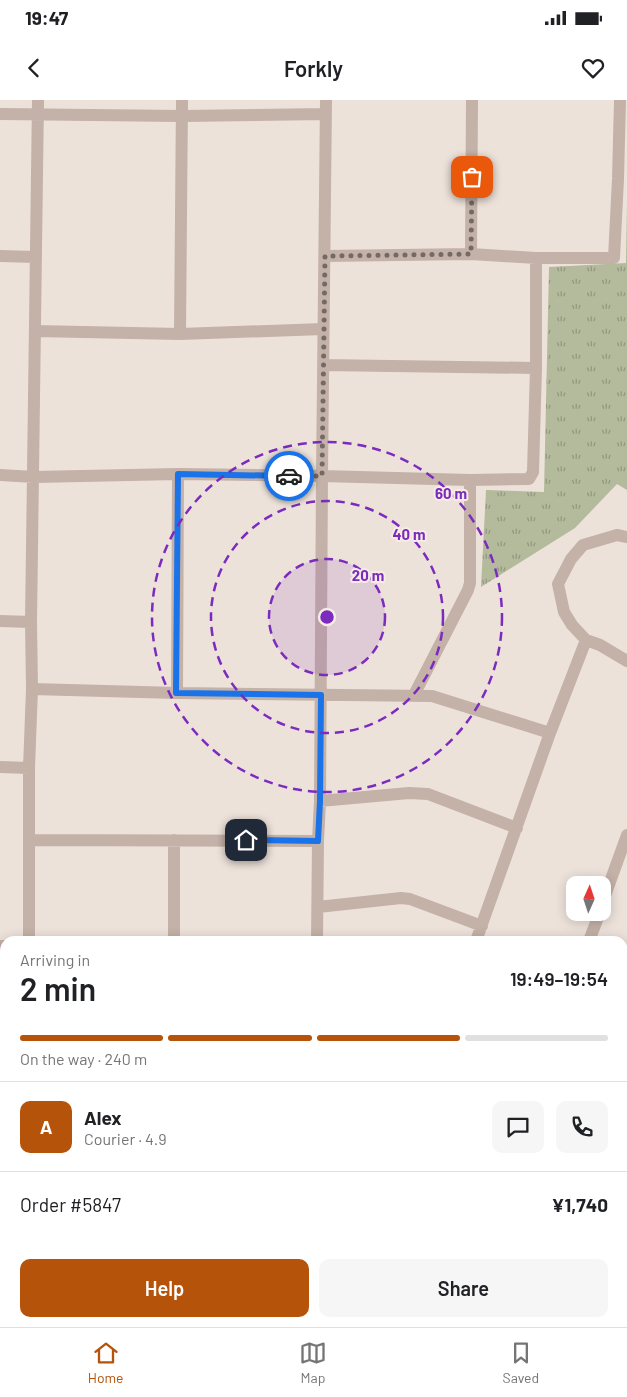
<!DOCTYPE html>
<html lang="en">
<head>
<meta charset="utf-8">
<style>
	body { margin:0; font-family:Barlow,sans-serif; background:#f6f6f6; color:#202124; height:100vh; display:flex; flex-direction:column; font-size:19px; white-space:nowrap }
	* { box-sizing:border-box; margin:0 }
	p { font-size:16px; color:#757577 }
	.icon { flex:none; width:28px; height:28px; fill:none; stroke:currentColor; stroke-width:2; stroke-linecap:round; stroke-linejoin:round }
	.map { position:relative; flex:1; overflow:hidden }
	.panel { position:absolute; left:0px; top:836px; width:628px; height:391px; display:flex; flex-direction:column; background:#fff; border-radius:15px 15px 0 0; box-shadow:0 2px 12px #0003 }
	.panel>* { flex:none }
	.needle { width:32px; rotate:3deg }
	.fabs { position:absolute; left:566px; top:776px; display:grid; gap:10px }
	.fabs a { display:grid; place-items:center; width:45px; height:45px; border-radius:10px; background:#fff; box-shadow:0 2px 12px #0003; font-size:25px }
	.pin { position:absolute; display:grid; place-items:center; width:42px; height:42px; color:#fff; margin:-21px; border-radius:10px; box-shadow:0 2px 8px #0006 }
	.courier { position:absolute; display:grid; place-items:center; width:50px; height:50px; margin:-25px; border:4px solid #1a73e8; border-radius:50%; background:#fff; color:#222; box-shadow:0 1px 6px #0007 }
	.summary em { font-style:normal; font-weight:600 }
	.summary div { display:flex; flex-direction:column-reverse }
	.summary { display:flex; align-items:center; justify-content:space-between; height:85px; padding:0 20px }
	h1 { font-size:32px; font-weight:600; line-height:38px }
	.bar { display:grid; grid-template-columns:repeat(4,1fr); gap:8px 5px; align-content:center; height:60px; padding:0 20px }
	.bar i { height:6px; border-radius:4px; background:#e0e0e0 }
	.bar .current { background:#b45309 }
	.bar p { grid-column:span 4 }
	.line { display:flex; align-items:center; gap:12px; padding:0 20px; border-top:1px solid #e0e0e0 }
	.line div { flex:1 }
	.round { display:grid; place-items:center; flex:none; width:52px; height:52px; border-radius:10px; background:#f6f6f6 }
	.action { display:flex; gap:10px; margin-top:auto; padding:10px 20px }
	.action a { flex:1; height:58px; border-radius:10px; background:#b45309; color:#fff; font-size:20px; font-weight:600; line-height:58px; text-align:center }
	.action a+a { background:#f6f6f6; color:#202124 }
	.status { display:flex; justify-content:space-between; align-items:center; height:35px; padding:0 25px; background:#fff; direction:ltr }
	.status svg { height:14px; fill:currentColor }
	header { display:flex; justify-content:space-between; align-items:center; height:65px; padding:0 20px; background:#fff; font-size:22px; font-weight:600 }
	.menu { display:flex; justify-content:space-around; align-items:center; height:70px; border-top:1px solid #e0e0e0; background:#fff; font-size:14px; color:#757577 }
	.menu a { display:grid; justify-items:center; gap:2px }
	.menu .current { color:#b45309 }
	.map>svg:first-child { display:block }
</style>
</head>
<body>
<div class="status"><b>19:47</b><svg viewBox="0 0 49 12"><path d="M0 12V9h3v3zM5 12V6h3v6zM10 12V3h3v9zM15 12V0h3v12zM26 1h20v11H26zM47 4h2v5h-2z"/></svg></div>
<header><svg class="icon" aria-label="back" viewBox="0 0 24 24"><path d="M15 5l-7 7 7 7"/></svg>Forkly<svg class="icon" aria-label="heart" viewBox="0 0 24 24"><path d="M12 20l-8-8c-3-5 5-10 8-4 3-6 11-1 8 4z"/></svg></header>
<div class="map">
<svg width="627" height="1227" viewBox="0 0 627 1227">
	<defs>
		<pattern id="grass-tufts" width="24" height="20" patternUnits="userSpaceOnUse" patternTransform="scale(1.25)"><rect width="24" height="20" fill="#b4ba9c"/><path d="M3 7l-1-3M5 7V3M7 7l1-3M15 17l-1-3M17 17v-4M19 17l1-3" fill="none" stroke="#93977f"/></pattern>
		<pattern id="building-back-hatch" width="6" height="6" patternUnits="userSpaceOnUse" patternTransform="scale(1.25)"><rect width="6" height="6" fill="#b55b51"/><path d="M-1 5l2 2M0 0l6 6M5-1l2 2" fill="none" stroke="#944b43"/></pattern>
	</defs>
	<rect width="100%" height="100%" fill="#ede2da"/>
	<path fill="url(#grass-tufts)" d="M627,103V390L617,384L575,428L481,487L486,390L544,392L549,167L626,163Z
		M252,1223V1222L297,1223L296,1227H251Z"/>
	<path fill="url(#building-back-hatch)" d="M341,1222H357L373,1227H340Z
		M384,1222H411L410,1227H383Z
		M417,1222H453L452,1227H416Z
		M462,1222H471L487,1227H461Z"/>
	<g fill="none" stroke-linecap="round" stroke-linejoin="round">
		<path stroke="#c4b1a8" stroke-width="10" d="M127,1227L128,1222
			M159,1227V1222
			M207,1227V1222"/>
		<path stroke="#c4b1a8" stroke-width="12" d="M0,14L182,16L326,14
			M471,154L472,0
			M0,156L35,157
			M325,156L471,154L536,158H614L618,79L620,0
			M35,231L180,234L323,229
			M180,234L182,0
			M323,265L536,268
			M0,375L34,377L178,374L322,376L470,380L529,379L533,372L536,268V158
			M627,437L617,435L583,445L571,459L558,484L564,512L572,525L586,540L600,545L627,561
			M0,521L31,522
			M32,589L177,593L432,596L550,633
			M177,593L178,374
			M414,595L468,490L470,483V380
			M0,667L29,668
			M320,701L409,693L428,694L517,728
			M30,740L318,741
			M174,740V841
			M602,804L627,735
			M318,807L401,798L410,799L482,826
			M29,841V668L32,589L31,522L38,0
			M317,841L318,741L320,701L322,376L326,0
			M476,841L550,633L586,540
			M589,841L600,812
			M0,846H5
			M0,953H5
			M622,1027L627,1028
			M0,1070L5,1071
			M613,1222L627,1226
			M1,1227L5,1188"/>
	</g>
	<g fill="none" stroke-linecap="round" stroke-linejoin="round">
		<path stroke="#736a66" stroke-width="5" stroke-dasharray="0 9" d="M289,376H322L325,156L471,154L472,77"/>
		<path stroke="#1a73e8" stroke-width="6" d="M246,740L318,741L320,701L321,595L176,593L178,374L289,376"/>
	</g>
	<circle cx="327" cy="517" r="58" fill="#7b2cbf" fill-opacity=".12"/>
	<g fill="none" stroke="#7b2cbf" stroke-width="2.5" stroke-dasharray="9 6">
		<circle cx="327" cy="517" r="58"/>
		<circle cx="327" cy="517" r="116"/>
		<circle cx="327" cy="517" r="175"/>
	</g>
	<circle cx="327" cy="517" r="8" fill="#7b2cbf" stroke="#f6ece6" stroke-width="2.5"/>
	<g font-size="15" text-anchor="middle" font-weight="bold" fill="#7b2cbf" stroke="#f6ece6" stroke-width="4" stroke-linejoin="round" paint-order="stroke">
		<text x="451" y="399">60 m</text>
		<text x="409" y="440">40 m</text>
		<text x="368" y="481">20 m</text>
	</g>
</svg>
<div class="fabs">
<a><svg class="needle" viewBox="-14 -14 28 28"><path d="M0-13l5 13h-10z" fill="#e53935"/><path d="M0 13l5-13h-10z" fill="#757577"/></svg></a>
</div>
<div class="pin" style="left:472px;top:77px;background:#ea580c"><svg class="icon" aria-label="bag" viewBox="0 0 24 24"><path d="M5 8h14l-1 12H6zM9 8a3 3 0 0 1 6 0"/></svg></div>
<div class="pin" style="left:246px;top:740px;background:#1f2937"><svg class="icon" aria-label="home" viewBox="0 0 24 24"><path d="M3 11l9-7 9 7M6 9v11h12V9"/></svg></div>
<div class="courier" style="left:289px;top:376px"><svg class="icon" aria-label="car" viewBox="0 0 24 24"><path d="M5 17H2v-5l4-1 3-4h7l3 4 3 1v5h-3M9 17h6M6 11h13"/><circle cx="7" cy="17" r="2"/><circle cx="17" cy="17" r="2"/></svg></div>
<section class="panel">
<div class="summary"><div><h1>2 min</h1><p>Arriving in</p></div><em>19:49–19:54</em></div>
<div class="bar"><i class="current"></i><i class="current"></i><i class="current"></i><i></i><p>On the way · 240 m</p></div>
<div class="line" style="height:90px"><b class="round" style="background:#b45309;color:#fff">A</b><div><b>Alex</b><p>Courier · 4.9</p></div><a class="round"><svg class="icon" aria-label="chat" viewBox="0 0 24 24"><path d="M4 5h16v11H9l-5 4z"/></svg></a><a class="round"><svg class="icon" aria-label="phone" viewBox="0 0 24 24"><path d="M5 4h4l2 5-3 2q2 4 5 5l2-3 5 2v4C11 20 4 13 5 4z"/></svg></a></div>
<div class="line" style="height:65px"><div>Order #5847</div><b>¥1,740</b></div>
<div class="action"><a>Help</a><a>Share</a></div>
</section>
</div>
<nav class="menu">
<a class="current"><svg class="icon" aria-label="home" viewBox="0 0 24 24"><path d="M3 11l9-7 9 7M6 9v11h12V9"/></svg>Home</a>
<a><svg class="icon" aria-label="map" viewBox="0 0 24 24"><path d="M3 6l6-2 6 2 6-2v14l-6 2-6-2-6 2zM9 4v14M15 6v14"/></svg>Map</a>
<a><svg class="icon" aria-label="saved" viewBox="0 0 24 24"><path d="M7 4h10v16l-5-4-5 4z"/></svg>Saved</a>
</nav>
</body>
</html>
